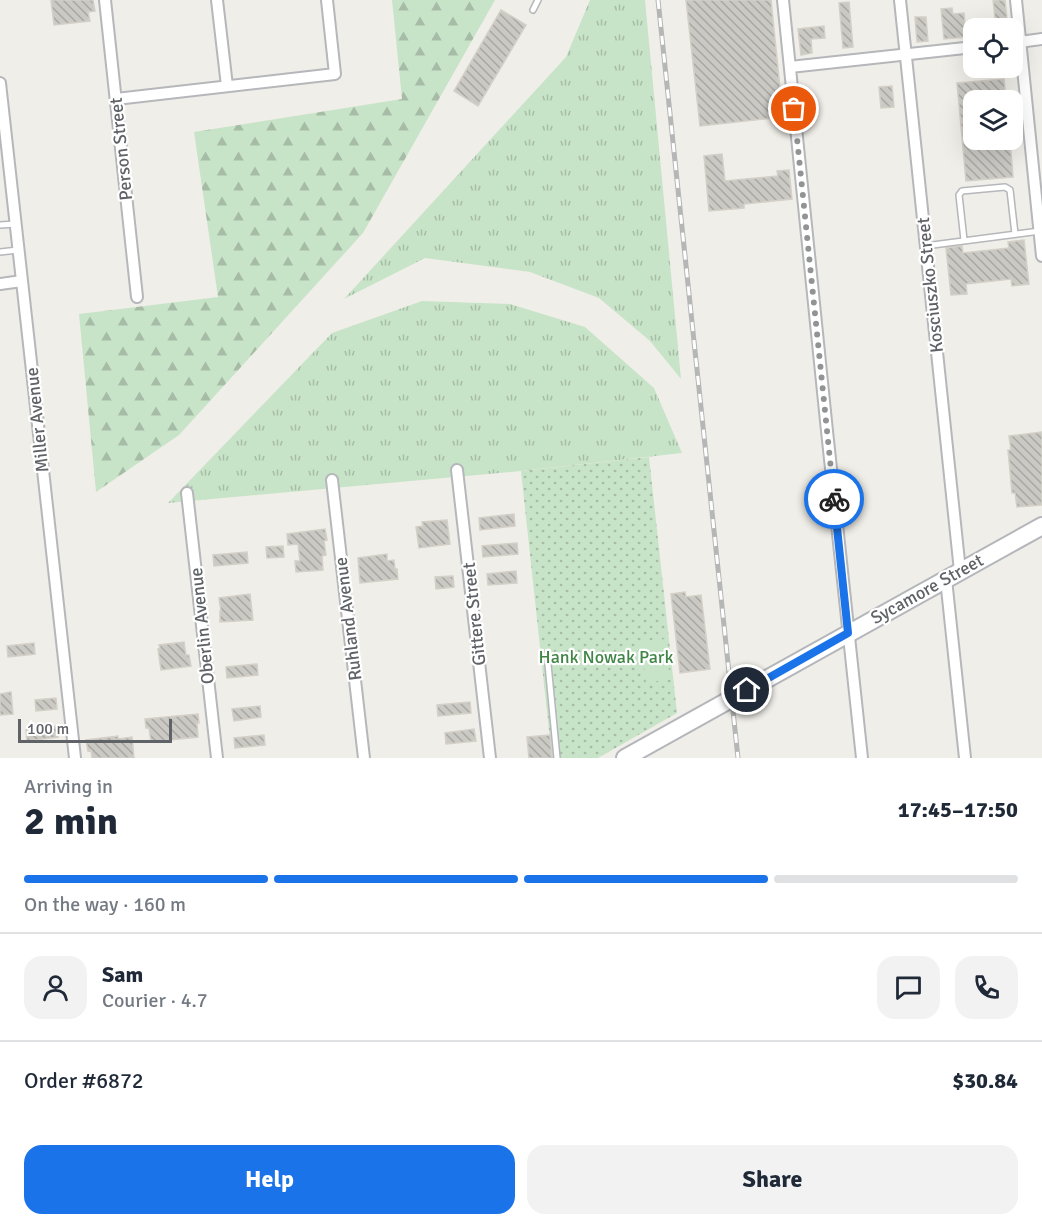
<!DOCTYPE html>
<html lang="en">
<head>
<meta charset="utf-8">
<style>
	body { margin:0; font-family:Signika,sans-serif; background:#f2f2f3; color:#1f2937; height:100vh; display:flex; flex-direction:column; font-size:22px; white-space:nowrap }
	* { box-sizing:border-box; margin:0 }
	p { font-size:20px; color:#747a83 }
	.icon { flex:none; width:33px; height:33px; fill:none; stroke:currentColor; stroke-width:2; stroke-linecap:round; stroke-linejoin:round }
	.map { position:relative; height:758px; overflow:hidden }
	.drawer { display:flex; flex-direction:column; background:#fff; flex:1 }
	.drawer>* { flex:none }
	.controls { position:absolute; left:963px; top:18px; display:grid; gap:12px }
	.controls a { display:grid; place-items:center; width:60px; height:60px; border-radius:12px; background:#fff; box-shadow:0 6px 24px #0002; font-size:30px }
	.scale { position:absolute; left:18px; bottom:15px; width:154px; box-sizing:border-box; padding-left:6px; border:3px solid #5f6266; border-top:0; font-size:16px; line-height:21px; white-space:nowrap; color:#5f6266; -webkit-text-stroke:4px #fff; paint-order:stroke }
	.pin { position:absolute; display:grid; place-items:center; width:51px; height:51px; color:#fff; margin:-26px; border:3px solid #fff; border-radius:50%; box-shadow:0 2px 6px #0007 }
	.courier { position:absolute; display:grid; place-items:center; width:60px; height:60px; margin:-30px; border:4px solid #1a73e8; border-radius:50%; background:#fff; color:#222; box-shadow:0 2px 8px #0007 }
	.summary em { font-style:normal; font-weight:700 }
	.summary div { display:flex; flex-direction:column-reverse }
	.summary { display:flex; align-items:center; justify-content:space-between; height:102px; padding:0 24px }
	h1 { font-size:39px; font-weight:700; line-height:45px }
	.bar { display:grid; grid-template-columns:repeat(4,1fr); gap:9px 6px; align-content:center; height:72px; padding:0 24px }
	.bar i { height:8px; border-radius:4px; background:#e0e1e3 }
	.bar .on { background:#1a73e8 }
	.bar p { grid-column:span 4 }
	.line { display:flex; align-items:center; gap:15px; padding:0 24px; border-top:2px solid #e0e1e3 }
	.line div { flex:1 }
	.round { display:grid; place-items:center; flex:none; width:63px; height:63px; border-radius:18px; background:#f2f2f3 }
	.action { display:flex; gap:12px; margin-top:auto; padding:12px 24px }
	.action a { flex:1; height:69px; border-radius:18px; background:#1a73e8; color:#fff; font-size:24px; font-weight:700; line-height:69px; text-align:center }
	.action a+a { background:#f2f2f3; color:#1f2937 }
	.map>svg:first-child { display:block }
</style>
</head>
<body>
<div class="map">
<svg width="1042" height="758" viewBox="0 0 1042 758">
	<defs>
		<pattern id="grass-tufts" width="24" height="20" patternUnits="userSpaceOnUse" patternTransform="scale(1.5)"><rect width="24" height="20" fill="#c8e4c8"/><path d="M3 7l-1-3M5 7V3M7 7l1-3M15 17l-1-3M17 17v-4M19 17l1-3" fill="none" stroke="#a6bca6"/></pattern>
		<pattern id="forest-firs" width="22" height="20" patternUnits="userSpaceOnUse" patternTransform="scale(1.5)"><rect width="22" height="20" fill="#c8e4c8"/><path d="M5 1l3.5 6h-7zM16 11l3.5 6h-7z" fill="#a6bca6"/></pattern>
		<pattern id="park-dots" width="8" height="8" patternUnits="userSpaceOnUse" patternTransform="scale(1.5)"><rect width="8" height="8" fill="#c8e4c8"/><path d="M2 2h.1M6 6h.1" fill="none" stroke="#a6bca6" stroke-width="1.8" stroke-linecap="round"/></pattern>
		<pattern id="building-back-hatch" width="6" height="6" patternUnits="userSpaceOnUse" patternTransform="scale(1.5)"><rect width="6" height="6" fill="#cbc9c4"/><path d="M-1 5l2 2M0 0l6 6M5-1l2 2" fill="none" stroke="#a8a7a3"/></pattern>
	</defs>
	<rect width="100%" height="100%" fill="#f0eee8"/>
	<path fill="url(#grass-tufts)" d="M590,0H645L681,379L650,341L599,298L530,272L425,258L344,299L566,57Z
		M422,301L510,304L585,327L654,388L682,453L521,471L168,503L332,333Z"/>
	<path fill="url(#forest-firs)" d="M392,0H495L363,233L179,435L96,492L79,314L218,297L194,132L402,99Z"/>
	<path fill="url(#park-dots)" d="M649,457L677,713L598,758H552L521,471Z"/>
	<path fill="#c8e4c8" d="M665,639L670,679L646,683L641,642Z"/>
	<path fill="url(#building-back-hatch)" stroke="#d4d0c7" stroke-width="1.5" d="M51,0H93L95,11L88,12L90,21L54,25Z
		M686,0H771L783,117L700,126Z
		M993,0H1005L1008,28H996Z
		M849,2L853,47L843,48L839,3Z
		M952,8L953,14L964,13L966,37L944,39L941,9Z
		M501,10L526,25L478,106L454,91Z
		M915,17H926L928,41L917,42Z
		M824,26L825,38L811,39L812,53L801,55L798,29Z
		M1004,79L1006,100H974V140H1010L1013,177L966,181L957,83Z
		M892,86L894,107L881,108L879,87Z
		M722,154L725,181L778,176L777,171L789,170L792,199L744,204V208L709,211L704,156Z
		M1024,240L1029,284L1012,286L1011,279L966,284L967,294L951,295L946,248L962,246L963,253L1009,248L1008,242Z
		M1042,432V505L1017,507L1015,493H1012L1008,450H1011L1009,436Z
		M514,514L515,526L480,530L479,518Z
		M447,520L450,544L419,548L416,527L423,526L422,522Z
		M325,529L327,540L324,541L326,555L322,556L323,570L296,572L295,561H300L298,544L288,545L287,534Z
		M517,543L518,554L483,557L482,546Z
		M283,546L284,557L267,558L266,547Z
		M247,552L248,563L214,566L213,555Z
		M387,554V561L394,560L395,569H397L398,579L360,583L358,558Z
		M516,571L517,583L488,585L487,574Z
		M453,576L454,587L436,589L435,577Z
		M685,592L686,597L701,595L710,669L680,673L671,594Z
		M250,594L253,620L220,622V611H221L219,598Z
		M184,642L186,655H189L191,666L161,670L158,649L160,648L159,645Z
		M34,643L35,654L8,657L7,646Z
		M257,664L258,675L227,678L226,667Z
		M11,692L13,714L0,715V694Z
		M56,698L57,709L36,711L35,700Z
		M470,702L471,713L438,716L437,705Z
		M260,706L261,717L234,721L232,709Z
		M198,714L199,723H197L198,737L151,742L149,728H146L145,719Z
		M57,726L58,737L27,741L26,730Z
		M474,729L476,741L446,744L445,733Z
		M264,735L265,745L235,748L234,738Z
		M550,735L552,758H529L527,737Z
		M118,736V739L132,737L134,758H92L91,750L88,751L86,740Z"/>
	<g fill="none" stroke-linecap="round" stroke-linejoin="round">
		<defs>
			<path id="lane" d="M533,10L538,0
				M0,225L16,224
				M964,240L959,195L962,191L1005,187L1010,190L1015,234
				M925,246L1040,231
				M0,252L18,250
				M547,654L557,758"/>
			<path id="street" d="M105,0L137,297
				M217,0L227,86
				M783,0L827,431L862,758
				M900,0L960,571
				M1016,0L1042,256
				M1012,43L1042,39
				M790,67L974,47
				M0,83L75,758
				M116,99L335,74L327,0
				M0,284L22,281
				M457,470L490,758
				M332,480L364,758
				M187,493L217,758
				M946,579L965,758"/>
			<path id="secondary" d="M625,758L1042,526"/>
		</defs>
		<use href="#lane" stroke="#b5b7bb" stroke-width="8"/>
		<use href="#street" stroke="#b5b7bb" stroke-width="14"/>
		<use href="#secondary" stroke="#b4b6bb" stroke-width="20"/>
		<use href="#lane" stroke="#fff" stroke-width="5"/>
		<use href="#street" stroke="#fff" stroke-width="10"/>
		<use href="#secondary" stroke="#fff" stroke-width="16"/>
		<defs>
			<path id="rail" d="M658,0L738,758"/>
		</defs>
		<use href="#rail" stroke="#b5b6b6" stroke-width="5"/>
		<use href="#rail" stroke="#fff" stroke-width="3" stroke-dasharray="9" stroke-linecap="butt"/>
	</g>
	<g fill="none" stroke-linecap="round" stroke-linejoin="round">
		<path stroke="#929394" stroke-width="6" stroke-dasharray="0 10.8" d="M794,109L834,499"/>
		<path stroke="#1a73e8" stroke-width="8" d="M747,690L848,633L834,499"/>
	</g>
	<g text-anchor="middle" stroke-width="4.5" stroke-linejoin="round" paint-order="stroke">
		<g font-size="18" fill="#5f6266" stroke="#fff">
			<text transform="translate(121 149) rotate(-96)" y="6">Person Street</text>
			<text transform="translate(930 285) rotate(-96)" y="6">Kosciuszko Street</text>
			<text transform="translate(37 420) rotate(-96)" y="6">Miller Avenue</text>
			<text transform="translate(927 589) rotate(-29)" y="6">Sycamore Street</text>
			<text transform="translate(474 614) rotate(-96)" y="6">Gittere Street</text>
			<text transform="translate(348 619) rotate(-97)" y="6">Ruhland Avenue</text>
			<text transform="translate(202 626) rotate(-96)" y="6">Oberlin Avenue</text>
		</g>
		<g font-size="18" fill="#408545" stroke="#fff">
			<text x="606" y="663">Hank Nowak Park</text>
		</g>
	</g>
</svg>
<div class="controls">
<a><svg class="icon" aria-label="locate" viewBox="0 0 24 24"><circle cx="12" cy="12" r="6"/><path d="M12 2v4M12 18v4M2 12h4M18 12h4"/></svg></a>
<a><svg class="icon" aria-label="layers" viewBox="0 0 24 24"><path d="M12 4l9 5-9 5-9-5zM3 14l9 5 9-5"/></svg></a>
</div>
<div class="scale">100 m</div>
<div class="pin" style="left:794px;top:109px;background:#ea580c"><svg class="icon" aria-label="bag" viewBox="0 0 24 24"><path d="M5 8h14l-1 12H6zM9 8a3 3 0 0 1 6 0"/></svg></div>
<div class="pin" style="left:747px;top:690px;background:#1f2937"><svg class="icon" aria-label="home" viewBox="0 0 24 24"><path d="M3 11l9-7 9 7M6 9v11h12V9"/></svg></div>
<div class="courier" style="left:834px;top:499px"><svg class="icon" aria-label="bike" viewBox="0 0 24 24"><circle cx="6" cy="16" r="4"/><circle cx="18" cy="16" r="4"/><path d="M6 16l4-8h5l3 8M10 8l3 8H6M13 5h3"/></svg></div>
</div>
<section class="drawer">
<div class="summary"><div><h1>2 min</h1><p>Arriving in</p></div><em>17:45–17:50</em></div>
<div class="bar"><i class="on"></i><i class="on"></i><i class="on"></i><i></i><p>On the way · 160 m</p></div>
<div class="line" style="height:108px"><a class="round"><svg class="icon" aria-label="person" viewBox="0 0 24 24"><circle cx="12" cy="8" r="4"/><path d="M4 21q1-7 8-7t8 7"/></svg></a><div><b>Sam</b><p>Courier · 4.7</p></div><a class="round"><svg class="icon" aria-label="chat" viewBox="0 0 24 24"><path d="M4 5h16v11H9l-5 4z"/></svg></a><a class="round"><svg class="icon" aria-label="phone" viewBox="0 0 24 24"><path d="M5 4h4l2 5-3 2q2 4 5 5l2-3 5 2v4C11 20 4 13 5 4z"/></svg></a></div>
<div class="line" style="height:78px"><div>Order #6872</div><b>$30.84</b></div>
<div class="action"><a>Help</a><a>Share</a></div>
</section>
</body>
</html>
